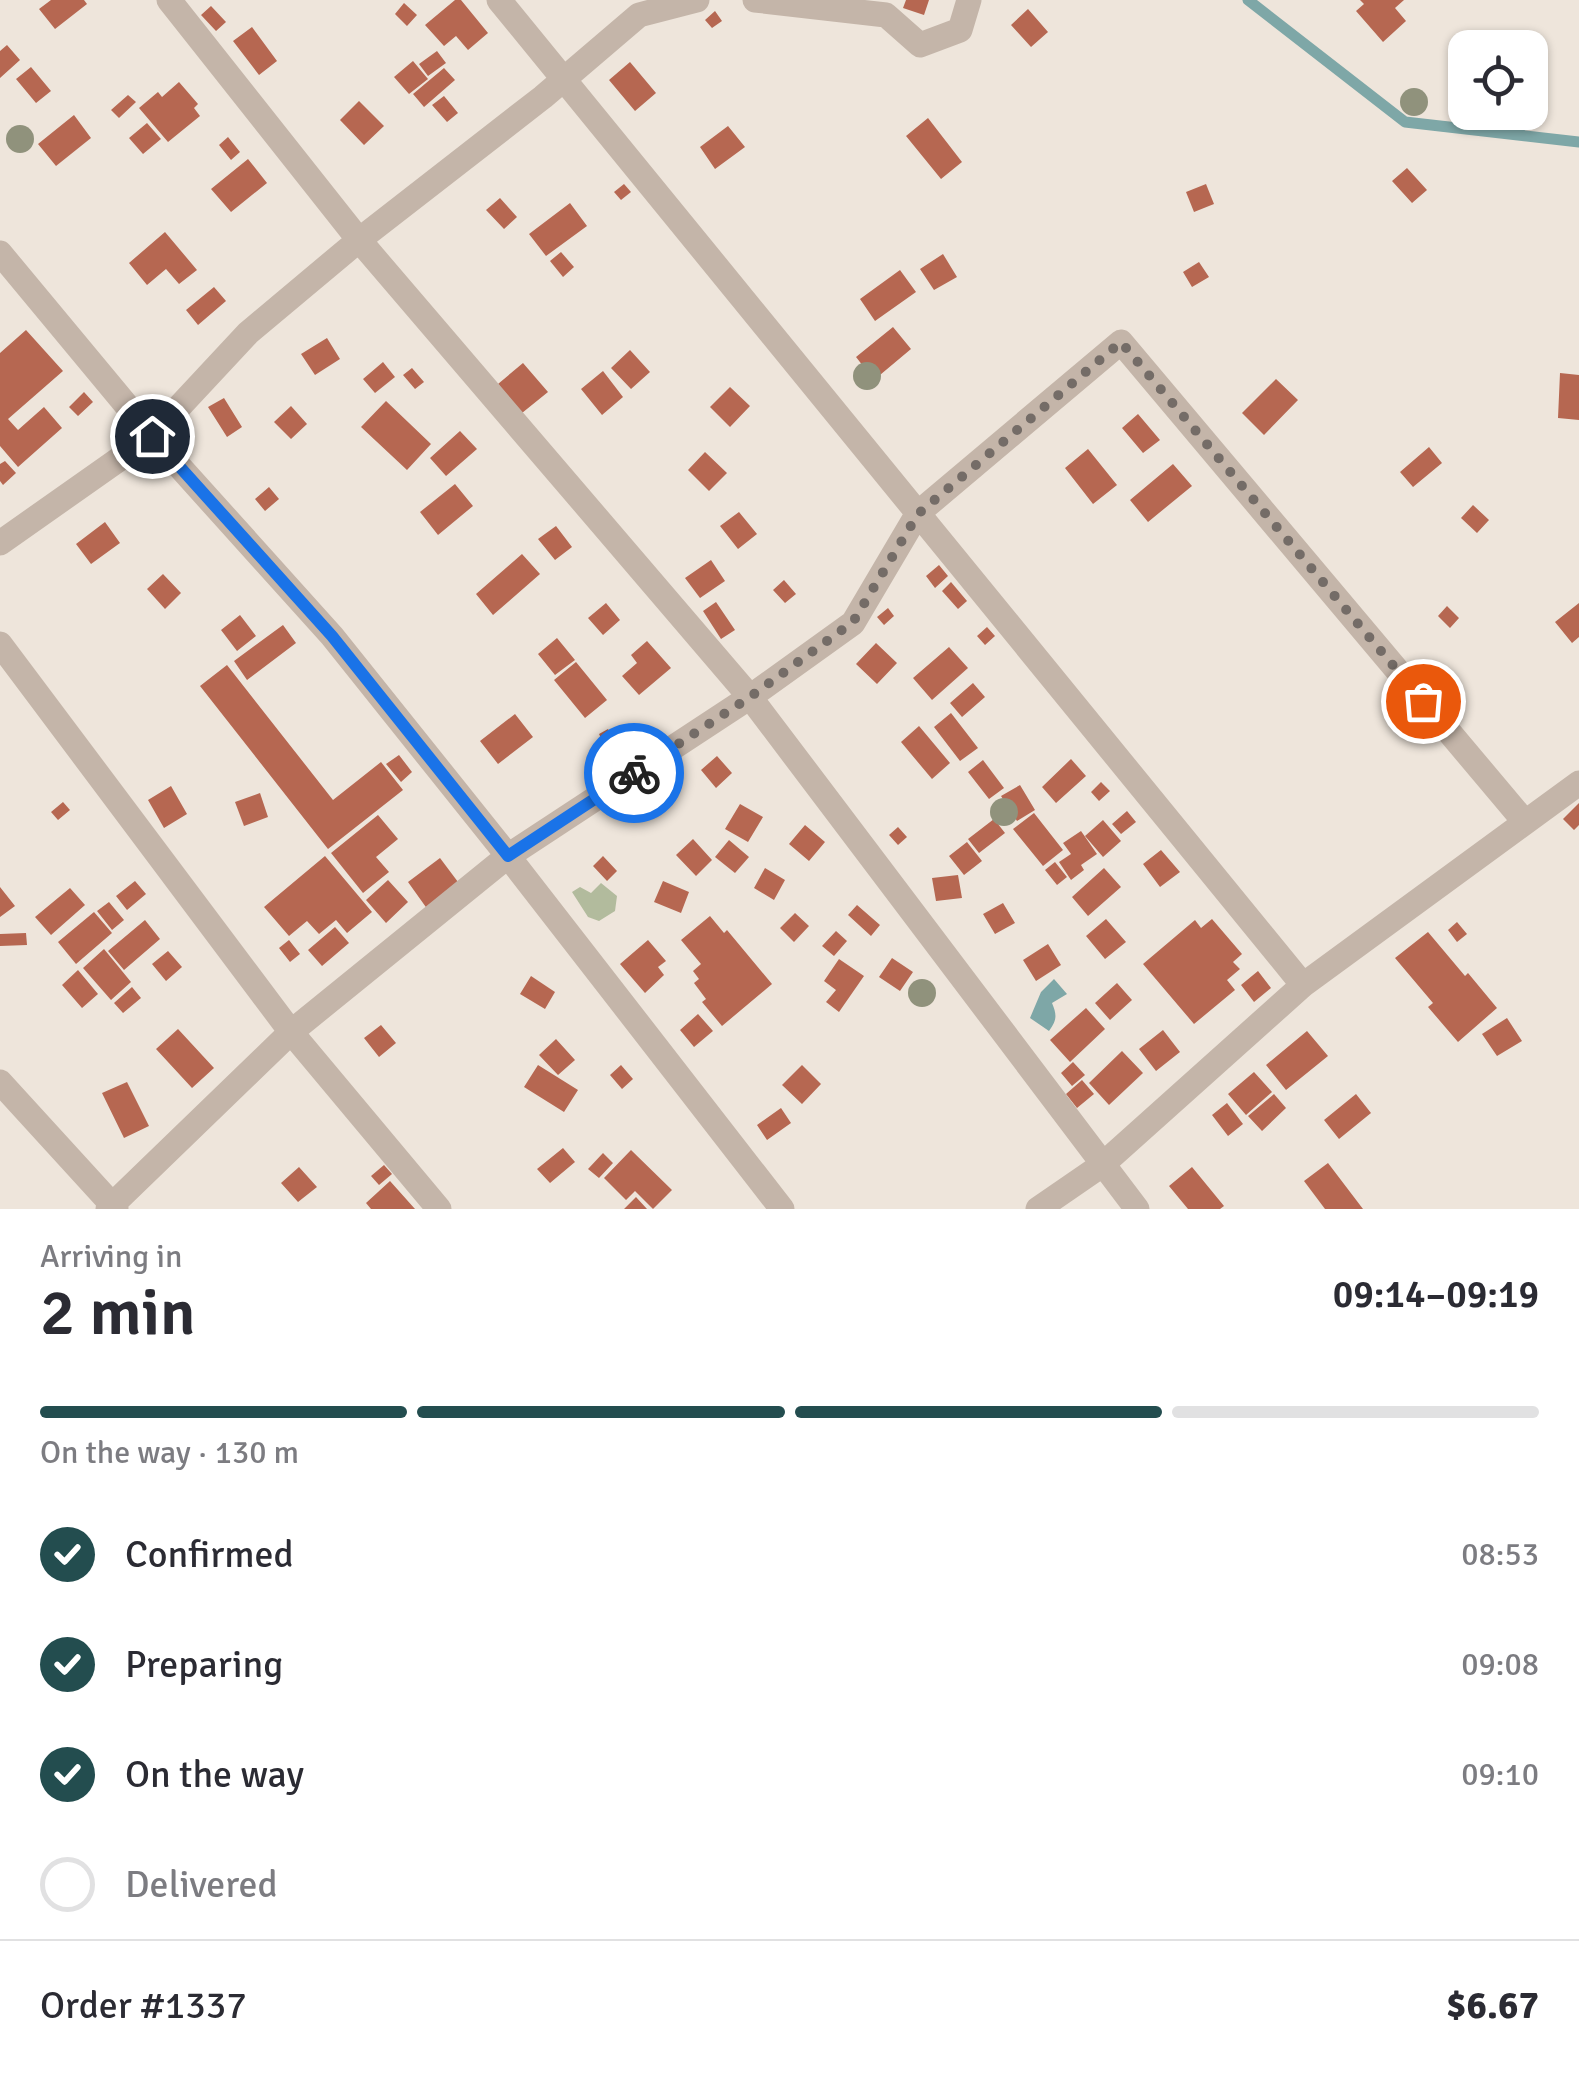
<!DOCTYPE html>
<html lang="en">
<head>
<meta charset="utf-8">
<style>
	body { margin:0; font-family:Signika,sans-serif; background:#f7f7f7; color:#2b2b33; height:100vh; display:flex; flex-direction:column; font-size:38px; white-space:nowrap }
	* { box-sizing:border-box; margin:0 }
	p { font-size:32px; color:#7c7c81 }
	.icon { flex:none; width:55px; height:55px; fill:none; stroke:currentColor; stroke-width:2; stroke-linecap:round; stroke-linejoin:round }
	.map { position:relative; height:1209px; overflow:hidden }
	.side { display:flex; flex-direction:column; background:#fff; flex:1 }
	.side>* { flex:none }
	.fabs { position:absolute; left:1448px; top:30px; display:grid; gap:20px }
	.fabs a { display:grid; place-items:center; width:100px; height:100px; border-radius:20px; background:#fff; box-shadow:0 2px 8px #0004; font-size:50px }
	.pin { position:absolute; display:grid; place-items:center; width:85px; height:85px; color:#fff; margin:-42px; border:5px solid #fff; border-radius:50%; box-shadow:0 2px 10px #0007 }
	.courier { position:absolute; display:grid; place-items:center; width:100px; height:100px; margin:-50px; border:8px solid #1a73e8; border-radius:50%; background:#fff; color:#222; box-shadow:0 2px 12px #0007 }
	.summary em { font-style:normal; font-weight:600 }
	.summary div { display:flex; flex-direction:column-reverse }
	.summary { display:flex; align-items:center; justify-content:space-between; height:170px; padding:0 40px }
	h1 { font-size:65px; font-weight:600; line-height:75px }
	.bar { display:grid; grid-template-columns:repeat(4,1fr); gap:15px 10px; align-content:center; height:120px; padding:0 40px }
	.bar i { height:12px; border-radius:8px; background:#e1e1e2 }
	.bar .on { background:#234d4f }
	.bar p { grid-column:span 4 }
	.line { display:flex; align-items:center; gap:25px; padding:0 40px; border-top:2px solid #e1e1e2 }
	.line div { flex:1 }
	ol { padding:0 40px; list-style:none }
	li { display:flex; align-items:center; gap:30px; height:110px }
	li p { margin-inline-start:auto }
	li .icon { padding:10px; border-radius:50%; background:#234d4f; color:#fff; stroke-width:4 }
	li:last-child { color:#7c7c81 }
	li i { width:55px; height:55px; border:5px solid #e1e1e2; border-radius:50% }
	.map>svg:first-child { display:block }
</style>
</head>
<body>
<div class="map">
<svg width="1579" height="1209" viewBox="0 0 1579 1209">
	<rect width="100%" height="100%" fill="#eee5db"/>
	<path fill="#b2bb9d" d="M601,883L617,896L615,911L599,921L588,917L572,892L580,887L591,893Z"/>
	<path fill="#7ea7a7" d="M1054,979L1067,994L1052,1003C1057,1015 1057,1020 1049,1031L1030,1018L1041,992Z"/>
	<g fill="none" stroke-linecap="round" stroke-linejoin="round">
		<path stroke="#7ea7a7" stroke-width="11" d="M1248,0L1405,122L1579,142"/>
	</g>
	<path fill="#b66751" d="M51,0H84L87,4L55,29L39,9Z
		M455,0H461L488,33L468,50L456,36L444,46L425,25Z
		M906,0H929L924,15L903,8Z
		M1360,0H1404L1395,8L1406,21L1383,42L1356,11L1364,4Z
		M404,3L417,15L407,26L395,14Z
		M211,6L226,22L216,31L201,15Z
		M1028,9L1048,32L1031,47L1011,25Z
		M715,11L722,21L712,28L705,20Z
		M252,27L277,61L259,75L233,41Z
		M7,45L20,60L0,78V51Z
		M437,51L446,63L428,76L419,64Z
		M413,61L428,79L409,94L394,77Z
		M630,62L656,93L635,111L609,80Z
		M31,67L51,91L36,103L16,79Z
		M444,68L455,80L424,107L413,94Z
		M179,82L198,104L194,108L200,116L168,142L139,108L158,92L162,97Z
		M128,95L136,102L119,118L111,110Z
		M444,96L458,113L447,122L432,105Z
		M359,101L384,126L364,145L340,120Z
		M74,115L91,138L56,166L38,144Z
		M928,118L962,162L941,179L906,136Z
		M147,123L161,139L143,154L129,138Z
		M728,126L745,147L715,169L700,147Z
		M228,137L240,152L231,160L219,145Z
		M248,159L267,183L231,212L211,189Z
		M1407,168L1427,190L1412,203L1392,181Z
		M624,184L631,192L621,200L614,192Z
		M1206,184L1214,204L1194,212L1186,192Z
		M500,198L517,217L504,229L486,210Z
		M570,203L587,226L546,256L529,234Z
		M165,232L197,270L179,284L166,269L147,285L129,263Z
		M561,252L574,267L563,277L550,261Z
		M943,254L957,277L934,290L920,269Z
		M1199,262L1209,277L1192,287L1183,272Z
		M900,270L916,292L875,321L860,299Z
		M214,287L226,301L198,325L186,310Z
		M893,327L911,349L874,380L856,357Z
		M26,330L63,371L8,419L18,430L44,407L62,428L18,467L0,446V353Z
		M327,338L340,359L315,375L301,354Z
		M630,350L650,372L631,389L611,368Z
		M383,362L395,377L375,393L363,379Z
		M523,363L548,392L522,413L498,384Z
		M412,368L424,382L415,389L403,375Z
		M603,371L623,397L602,415L581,389Z
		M1560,373L1579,375V420L1558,418Z
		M1276,379L1298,400L1264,435L1242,413Z
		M730,387L750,406L730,427L710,407Z
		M84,392L93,402L78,416L69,407Z
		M224,398L242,427L227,437L208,407Z
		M386,401L431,444L407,470L361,427Z
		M291,406L307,424L291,439L274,422Z
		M1138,414L1160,440L1143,453L1122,428Z
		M460,431L477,449L446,476L430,458Z
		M1429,447L1442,463L1413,487L1400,472Z
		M1088,449L1117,485L1093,504L1065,468Z
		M705,452L727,473L709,491L688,470Z
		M5,461L16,473L3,485L0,481V464Z
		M1173,464L1192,486L1148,522L1130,500Z
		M455,484L473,506L438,535L420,512Z
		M269,487L279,499L265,511L255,499Z
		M1473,505L1489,520L1477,533L1461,518Z
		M739,512L757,534L738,549L720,526Z
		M105,522L120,543L91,564L76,544Z
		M556,526L572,547L555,560L538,539Z
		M522,554L540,574L493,615L476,594Z
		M711,560L725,581L700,598L685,578Z
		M939,565L948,576L935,588L926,576Z
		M163,574L181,593L165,609L147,589Z
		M784,580L796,594L785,603L773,590Z
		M951,582L967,601L958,609L942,591Z
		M716,602L735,630L721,639L703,611Z
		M606,603L620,620L603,635L588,618Z
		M1579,603V637L1572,643L1555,622Z
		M1447,606L1459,618L1450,628L1438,616Z
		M888,608L894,616L884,625L877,617Z
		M240,615L256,636L237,651L221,630Z
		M283,625L296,643L247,680L234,661Z
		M987,627L995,636L985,645L977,636Z
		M557,638L575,660L555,675L538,654Z
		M647,641L671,668L639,695L622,676L637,663L631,655Z
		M876,643L897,663L877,684L856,664Z
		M949,647L968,668L932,700L913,678Z
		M576,662L607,700L585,718L554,680Z
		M227,665L333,800L381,762L403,790L328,849L200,686Z
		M973,683L985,697L962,717L950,703Z
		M951,713L978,748L960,761L934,727Z
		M515,714L533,737L498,764L480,741Z
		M919,726L950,763L932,779L901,742Z
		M608,729L615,742L606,748L599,734Z
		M399,755L412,772L401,782L386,764Z
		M717,756L732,773L716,788L701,770Z
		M1071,759L1086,776L1056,803L1042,787Z
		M983,760L1004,788L989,799L968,772Z
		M1101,782L1110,791L1099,801L1091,792Z
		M1020,785L1035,810L1017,821L1001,796Z
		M171,786L187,814L164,828L148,800Z
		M260,793L268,817L244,826L235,802Z
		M63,802L70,810L58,820L51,812Z
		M1579,803V825L1574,830L1563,819Z
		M740,804L763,817L748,842L725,829Z
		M1127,811L1136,822L1121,834L1112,824Z
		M1034,813L1063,850L1043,866L1013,829Z
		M378,815L398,839L376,857L389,872L363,893L331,853Z
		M994,819L1005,833L979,853L968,839Z
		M1103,820L1121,841L1103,857L1085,836Z
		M805,825L825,842L809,861L789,844Z
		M898,827L907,837L898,845L889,835Z
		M1081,831L1097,854L1081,865L1084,870L1071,880L1059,862L1071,854L1063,843Z
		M693,839L712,860L696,876L676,855Z
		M729,840L749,857L735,873L715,857Z
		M967,842L982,861L964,875L949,856Z
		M1161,850L1180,872L1160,887L1143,864Z
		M325,856L372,912L347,933L336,920L319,934L307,921L289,936L264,907Z
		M603,856L617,871L607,881L593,866Z
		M440,858L461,886L428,910L408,882Z
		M1055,862L1067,877L1057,885L1045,870Z
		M765,868L785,880L774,900L754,888Z
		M1104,868L1121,887L1088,916L1072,897Z
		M958,875L962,898L936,901L932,878Z
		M388,880L408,902L386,923L366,900Z
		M135,881L146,894L127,910L116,896Z
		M663,881L689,892L681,913L654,902Z
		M0,887L15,906L0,917Z
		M70,888L85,905L51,935L35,917Z
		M109,902L124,920L112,930L97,911Z
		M1003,903L1015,923L995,934L983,914Z
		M857,905L880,925L871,936L848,915Z
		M94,912L112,933L76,964L58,942Z
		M795,913L809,926L794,942L780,928Z
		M710,916L724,933L727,930L772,984L722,1026L702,1002L706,999L694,983L699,979L693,971L701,964L681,940Z
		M1106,919L1126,942L1105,959L1086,936Z
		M1212,919L1242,954L1233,962L1240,969L1227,980L1235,990L1194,1024L1143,964L1195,920L1201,928Z
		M145,920L160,939L124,970L108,951Z
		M1457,922L1467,934L1457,942L1448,930Z
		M335,927L349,943L322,966L308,950Z
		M836,931L847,941L834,956L822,946Z
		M1428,932L1465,976L1468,973L1497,1008L1458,1042L1428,1007L1433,1003L1395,958Z
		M26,933L27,945L0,946V934Z
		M289,940L300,954L290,962L279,948Z
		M648,940L666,961L658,967L664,975L645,993L620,964Z
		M1048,944L1061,965L1036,981L1023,960Z
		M104,949L131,982L111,1000L83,968Z
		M168,951L182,967L166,981L152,964Z
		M892,958L913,972L900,991L879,977Z
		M839,959L864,976L839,1012L826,1002L836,990L824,981Z
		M78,970L98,994L82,1008L62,985Z
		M1258,971L1271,988L1254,1002L1241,985Z
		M531,976L555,992L545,1009L520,994Z
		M1117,983L1132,1000L1110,1020L1095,1003Z
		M132,987L141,998L123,1013L114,1003Z
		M1086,1008L1105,1029L1070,1062L1050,1040Z
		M698,1014L713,1031L694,1047L680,1030Z
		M1507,1018L1522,1041L1497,1056L1482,1034Z
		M381,1025L396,1043L379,1057L364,1038Z
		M178,1029L214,1068L192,1088L156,1049Z
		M1163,1030L1180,1052L1156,1071L1139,1049Z
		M1307,1031L1328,1056L1286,1090L1266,1065Z
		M556,1039L575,1060L558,1075L539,1055Z
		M1122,1051L1143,1073L1109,1105L1089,1083Z
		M1073,1062L1085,1075L1072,1086L1061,1073Z
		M538,1065L578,1090L564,1112L524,1087Z
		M621,1065L633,1079L622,1089L610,1075Z
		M802,1065L821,1084L802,1104L782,1085Z
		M1254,1072L1272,1092L1246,1115L1228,1094Z
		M1082,1080L1094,1094L1077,1108L1066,1094Z
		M127,1082L149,1126L124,1138L102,1093Z
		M1274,1094L1286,1108L1262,1131L1248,1116Z
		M1356,1094L1371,1113L1339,1139L1324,1120Z
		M1227,1103L1243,1124L1228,1136L1212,1115Z
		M781,1108L791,1123L767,1140L757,1125Z
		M563,1148L575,1162L550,1183L537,1169Z
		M631,1150L672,1190L653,1209L635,1191L626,1200L604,1178Z
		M603,1153L613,1163L599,1178L588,1169Z
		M1328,1163L1363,1209H1325L1304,1181Z
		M384,1165L392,1174L379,1185L371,1176Z
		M299,1167L317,1187L298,1202L281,1183Z
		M1192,1167L1224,1206L1220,1209H1188L1169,1186Z
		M390,1181L415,1209H371L366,1203Z
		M636,1197L647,1209H624Z"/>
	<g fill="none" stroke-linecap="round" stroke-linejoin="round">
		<path stroke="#c4b5a9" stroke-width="25" d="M169,0L359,240L750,697L1137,1209
			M499,0L1303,985
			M755,0L886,15L920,45L960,30L969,0
			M0,253L152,436L332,636L508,856L782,1209
			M0,543L152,436L248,333L359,240L543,97L639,15L697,0
			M0,644L291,1032L439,1209
			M0,1082L116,1209
			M108,1209L291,1032L508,856L750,697L853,623L918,513L1121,342L1524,821
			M1038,1209L1102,1165L1303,985L1579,783"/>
	</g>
	<g fill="#90927c">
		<circle cx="1414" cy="102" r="14"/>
		<circle cx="20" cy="139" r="14"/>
		<circle cx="867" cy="376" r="14"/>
		<circle cx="1004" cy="812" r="14"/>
		<circle cx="922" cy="993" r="14"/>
	</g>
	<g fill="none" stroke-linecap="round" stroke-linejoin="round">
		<path stroke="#746c67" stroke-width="10" stroke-dasharray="0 18" d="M634,773L750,697L853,622L918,514L1121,342L1423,701"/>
		<path stroke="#1a73e8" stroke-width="12" d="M152,436L332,636L508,856L634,773"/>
	</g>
</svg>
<div class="fabs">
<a><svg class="icon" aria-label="locate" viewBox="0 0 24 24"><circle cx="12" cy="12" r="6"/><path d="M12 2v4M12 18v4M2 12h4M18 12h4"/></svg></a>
</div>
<div class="pin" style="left:1423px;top:701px;background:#ea580c"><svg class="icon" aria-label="bag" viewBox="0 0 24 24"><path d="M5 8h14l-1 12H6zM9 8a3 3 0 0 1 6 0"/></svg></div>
<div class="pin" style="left:152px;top:436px;background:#1f2937"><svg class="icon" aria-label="home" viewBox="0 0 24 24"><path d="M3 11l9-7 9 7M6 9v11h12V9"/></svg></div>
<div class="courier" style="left:634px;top:773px"><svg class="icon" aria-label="bike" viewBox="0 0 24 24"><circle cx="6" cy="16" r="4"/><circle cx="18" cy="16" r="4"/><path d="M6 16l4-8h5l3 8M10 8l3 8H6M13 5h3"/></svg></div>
</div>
<section class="side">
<div class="summary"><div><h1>2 min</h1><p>Arriving in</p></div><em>09:14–09:19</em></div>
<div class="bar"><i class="on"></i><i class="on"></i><i class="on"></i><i></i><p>On the way · 130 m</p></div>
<ol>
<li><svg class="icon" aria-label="check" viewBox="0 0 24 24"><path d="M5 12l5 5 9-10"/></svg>Confirmed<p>08:53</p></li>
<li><svg class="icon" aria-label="check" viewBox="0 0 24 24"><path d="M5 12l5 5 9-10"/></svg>Preparing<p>09:08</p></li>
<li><svg class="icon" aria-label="check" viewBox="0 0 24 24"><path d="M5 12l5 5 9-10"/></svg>On the way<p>09:10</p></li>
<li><i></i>Delivered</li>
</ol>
<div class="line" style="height:130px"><div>Order #1337</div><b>$6.67</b></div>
</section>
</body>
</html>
